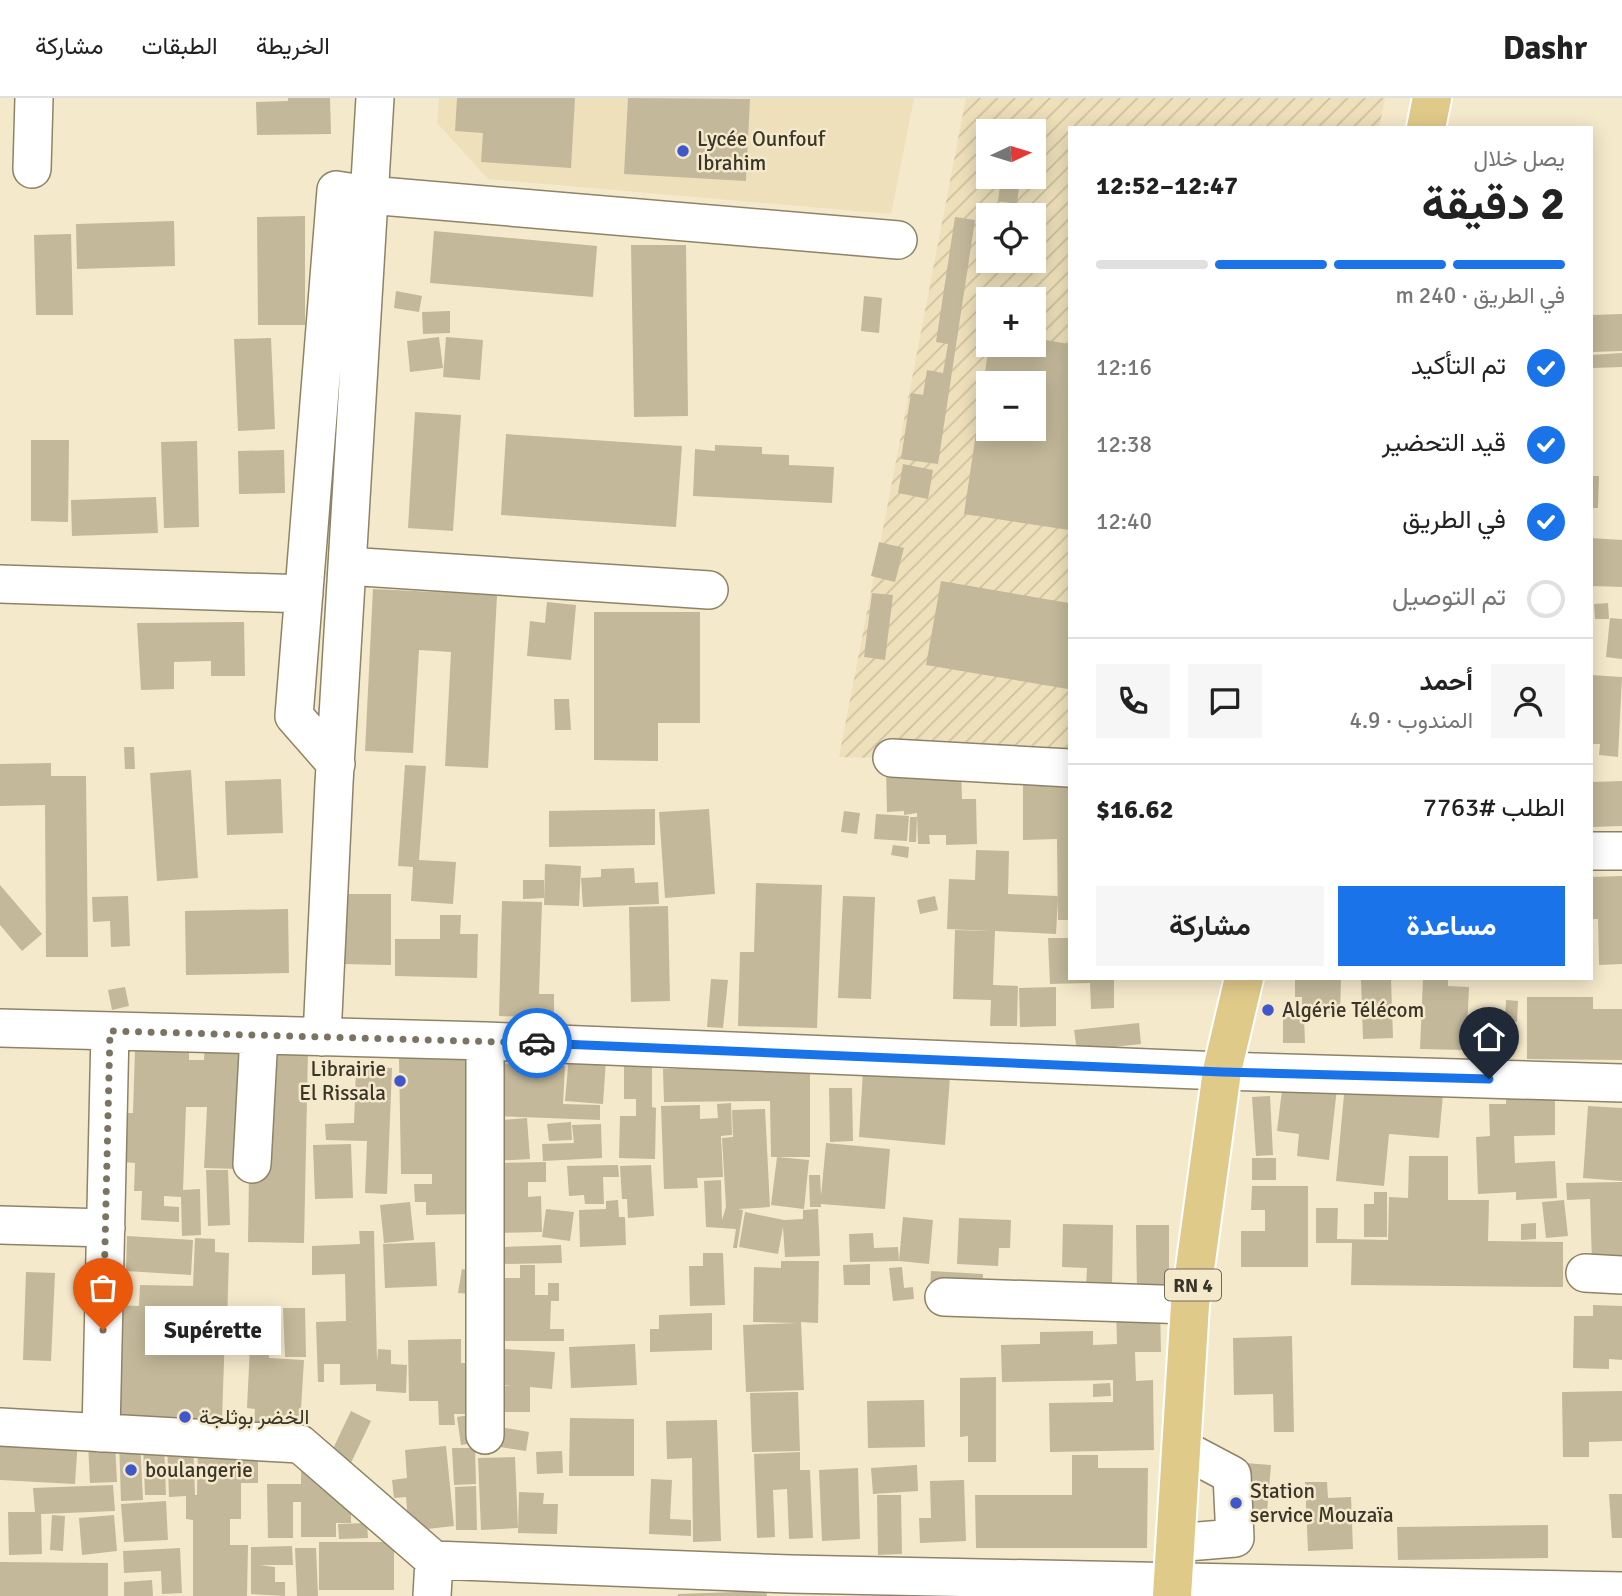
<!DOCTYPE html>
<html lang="ar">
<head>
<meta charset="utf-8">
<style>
	body { margin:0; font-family:Signika,Vazirmatn,sans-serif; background:#f6f6f6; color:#222; direction:rtl; height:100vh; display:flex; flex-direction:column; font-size:26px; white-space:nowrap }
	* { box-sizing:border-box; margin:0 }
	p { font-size:23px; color:#767676 }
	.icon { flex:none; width:38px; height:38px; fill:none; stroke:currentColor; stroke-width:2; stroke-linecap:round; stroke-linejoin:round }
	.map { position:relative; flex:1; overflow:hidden; direction:ltr }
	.side { position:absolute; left:1068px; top:28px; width:525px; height:854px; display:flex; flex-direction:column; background:#fff; border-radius:0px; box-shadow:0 4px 18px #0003; direction:rtl }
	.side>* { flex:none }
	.needle { width:46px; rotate:86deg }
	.fabs { position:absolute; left:976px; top:21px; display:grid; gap:14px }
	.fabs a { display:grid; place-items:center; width:70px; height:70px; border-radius:0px; background:#fff; box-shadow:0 4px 18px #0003; font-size:35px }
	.pin { position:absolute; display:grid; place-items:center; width:60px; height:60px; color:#fff; margin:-72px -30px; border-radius:50% 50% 50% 0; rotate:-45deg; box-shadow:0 0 7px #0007 }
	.pin .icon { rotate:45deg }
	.courier { position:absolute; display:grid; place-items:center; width:70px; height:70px; margin:-35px; border:5px solid #1a73e8; border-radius:50%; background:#fff; color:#222; box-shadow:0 2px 9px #0007 }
	.bubble { position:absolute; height:49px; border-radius:0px; background:#fff; box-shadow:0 4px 18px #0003; font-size:23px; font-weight:700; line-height:49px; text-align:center; direction:rtl }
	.head em { font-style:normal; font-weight:700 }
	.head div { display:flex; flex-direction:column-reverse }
	.head { display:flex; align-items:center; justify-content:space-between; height:119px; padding:0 28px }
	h1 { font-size:46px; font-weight:700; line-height:52px }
	.bar { display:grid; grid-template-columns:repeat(4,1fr); gap:10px 7px; align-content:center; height:84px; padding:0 28px }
	.bar i { height:9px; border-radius:5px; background:#e0e0e0 }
	.bar .active { background:#1a73e8 }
	.bar p { grid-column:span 4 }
	.line { display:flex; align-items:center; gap:18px; padding:0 28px; border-top:2px solid #e0e0e0 }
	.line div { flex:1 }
	.round { display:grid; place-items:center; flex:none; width:74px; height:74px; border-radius:0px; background:#f6f6f6 }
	ol { padding:0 28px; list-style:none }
	li { display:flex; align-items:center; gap:21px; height:77px }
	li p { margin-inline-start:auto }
	li .icon { padding:7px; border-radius:50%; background:#1a73e8; color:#fff; stroke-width:4 }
	li:last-child { color:#767676 }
	li i { width:38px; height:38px; border:4px solid #e0e0e0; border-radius:50% }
	.action { display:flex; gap:14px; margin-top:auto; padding:14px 28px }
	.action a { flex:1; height:80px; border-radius:0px; background:#1a73e8; color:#fff; font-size:28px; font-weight:700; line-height:80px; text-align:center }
	.action a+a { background:#f6f6f6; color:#222 }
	header { display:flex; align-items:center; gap:42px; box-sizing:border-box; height:98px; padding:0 35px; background:#fff; border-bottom:2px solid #e0e0e0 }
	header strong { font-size:33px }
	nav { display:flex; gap:38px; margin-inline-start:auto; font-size:24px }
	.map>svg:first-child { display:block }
</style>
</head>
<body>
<header>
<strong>Dashr</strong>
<nav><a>الخريطة</a><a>الطبقات</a><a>مشاركة</a></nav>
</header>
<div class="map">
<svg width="1622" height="1498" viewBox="0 0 1622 1498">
	<defs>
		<pattern id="industrial-furrows" width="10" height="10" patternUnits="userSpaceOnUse" patternTransform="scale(1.75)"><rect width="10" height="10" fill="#eee0ba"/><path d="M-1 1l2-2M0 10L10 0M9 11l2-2" fill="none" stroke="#cdc1a0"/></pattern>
	</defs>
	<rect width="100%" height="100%" fill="#f5e9cb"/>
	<path fill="#eee0ba" d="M439,0H914L891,116L488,81L437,25Z"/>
	<path fill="url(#industrial-furrows)" fill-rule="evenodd" d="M966,0H1385L1379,30H1069V665L839,659ZM989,33H1034V79H989ZM989,117H1034V163H989ZM989,201H1034V247H989ZM989,285H1034V331H989Z"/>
	<path fill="#c3b89a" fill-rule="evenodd" d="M288,0H330L331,36L257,37L256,4L288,3Z
		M457,0H575L571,70L481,64L483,35L455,33Z
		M628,0L750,1L746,83L624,76Z
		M1001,79L1020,80L1017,106L998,103Z
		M305,118V227H258L257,119Z
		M955,119L975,122L938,366L901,361L911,295L923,297L927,272L943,275L948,246L936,244Z
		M174,123L175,168L77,171L76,126Z
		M434,133L597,148L593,199L430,185Z
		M71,136L73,217H36L34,137Z
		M631,147H686L688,318L634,319Z
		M396,193L422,198L419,214L394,210Z
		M864,198L882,200L879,235L861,233Z
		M450,213V235L423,236L422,214Z
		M1622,216V253L1591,254V217Z
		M439,239L443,270L410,274L407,243Z
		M446,239L483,242L480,282L443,279Z
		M271,240L275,331L238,333L234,241Z
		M1034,240L1069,246V432L964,416L989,247H1034ZM989,285H1034V331H989Z
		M1622,255V269L1591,270V257Z
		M415,314L461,317L453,433L408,430Z
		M506,336L682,348L676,429L501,417Z
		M31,342H69L68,424L31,423Z
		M197,343L199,429L164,430L161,344Z
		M715,347L762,349V356L789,357V367L834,369L832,405L693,398L695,351L715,353Z
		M284,352L285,395L239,396L238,353Z
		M903,366L933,372L928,401L898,395Z
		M1591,378H1599L1598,410H1591Z
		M156,399L158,435L72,438L71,402Z
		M1591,440L1622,442V489L1591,488Z
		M879,444L904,450L895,484L871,478Z
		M941,483L1069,505L1068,591L926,567Z
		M373,491L497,497L488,670L445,668L451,554L419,552L413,655L365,653Z
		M872,495L893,497L885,562L864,559Z
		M547,504L576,507L571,562L527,558L530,523L545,525Z
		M1608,505L1609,521H1595L1594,506Z
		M594,514H700V625H658V663L594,662Z
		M1610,520L1622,521V561L1606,559Z
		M244,524L245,578H211V563L174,564V591L141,592L137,525Z
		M1591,577L1622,579L1618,659L1599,657L1600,646H1591Z
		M554,601H569L571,632H555Z
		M124,649H134L135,671H125Z
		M51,665V678H86L88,859H46L45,707L0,708V666Z
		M405,667L426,668L419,762L456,764L453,806L411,803L413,769L398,768Z
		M961,667L962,701H976L977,746L946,747V737H929L930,746H918L917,715L904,717V713L887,714L886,670Z
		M191,672L198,780L157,783L150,675Z
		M1069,676V822H1058L1057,741L1023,742V677Z
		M281,681L283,735L227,737L225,683Z
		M1622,683V728L1591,729V684Z
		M655,711V747L549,749V713Z
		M709,711L715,796L665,800L659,714Z
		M844,713L860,715L857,736L841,734Z
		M876,716L909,718L907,743L874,741Z
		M910,719H917L916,744H909Z
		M893,747L909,749L908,760L891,757Z
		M976,752L1009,753L1008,796L1058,798L1056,836L995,833L993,887L1018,888L1017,928H990L991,902L953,901L955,832L990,833L947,831L949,781L975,782Z
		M545,766L581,768L579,808L544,807Z
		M634,770L635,785L658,784L659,806L583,809L581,780L601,779V771Z
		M1622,778V866L1599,867L1598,821H1591V779Z
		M523,782H544V800L523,801Z
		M756,785L822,787L817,930L738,928L740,854H754Z
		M0,787L42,836L22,853L0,827Z
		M340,796H391V867L340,866Z
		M128,798L130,848L111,849L110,823L93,824L92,799Z
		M843,798L875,799L871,901L838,900Z
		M935,798L938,812L920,816L917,802Z
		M502,803L542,804L539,896H554V920L499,918Z
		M668,808L670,903L631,904L629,809Z
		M288,811L289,875L186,877L185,813Z
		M440,817H461L460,836H478L477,880L395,878V841H440Z
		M1048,840H1069V880H1114V910L1091,911L1090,885L1050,886Z
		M1295,880H1341L1340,916L1302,915V899H1295Z
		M1423,880H1448V888L1469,889L1466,952L1420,951Z
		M711,881L728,882L723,930L707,929Z
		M1391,881L1393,940L1363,941L1361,882Z
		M125,889L129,908L112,912L108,892Z
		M1056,889V928L1020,929L1019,890Z
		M1527,899H1593V911H1622V962L1527,961Z
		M1506,902L1518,903L1517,924H1505Z
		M1283,919H1304L1305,945H1283Z
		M1139,925L1141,946L1077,953L1074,932Z
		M205,945L243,947L238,1071L204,1070L207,1009H186L183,1092L200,1091L201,1137L182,1138L181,1099L164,1098V1108L179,1109V1124L141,1122L142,1093H134L135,1065L122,1064L124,1015H133L135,951L189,953V962H204Z
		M275,951L308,952L304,1145L248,1144L249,1075Z
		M470,957L473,1116L426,1117V1104H415L414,1086H432V1076H401L399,958Z
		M569,958L606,961L603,1006L565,1003Z
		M496,965L565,968L563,1006L600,1007V1022L493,1018Z
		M810,967V1059H777L809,1062L804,1111L771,1107L777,1059H771L770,1003L664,1004L663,971L770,970Z
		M624,968H652V1009L656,1010L655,1061L619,1060L620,1018H636V1001H624Z
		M356,969L392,970L387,1096L365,1095L367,1043L326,1042L325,1026L354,1025Z
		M863,973L950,979L945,1047L859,1039Z
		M1283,984L1337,990L1329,1062L1297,1058L1299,1036L1277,1033Z
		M1345,986L1443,996L1439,1040L1389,1036L1384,1088L1336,1083Z
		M829,990H852L853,1043L830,1044Z
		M1555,996V1037L1514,1038L1515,1065L1555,1063L1557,1100L1516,1102V1094L1478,1096L1476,1039L1490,1038L1489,1006H1506V997Z
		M1270,998L1273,1057L1256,1058L1252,999Z
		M731,1005L732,1037L721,1038L723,1079L697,1080L698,1090L664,1091L661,1008L700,1007V1021L718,1020L717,1006Z
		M1588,1008L1622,1010V1083L1583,1080Z
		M765,1011L770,1109L738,1111L743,1112L737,1150H733L736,1131L706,1129L704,1083L721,1082L722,1122L726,1109L722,1040L733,1039L732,1012Z
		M527,1020L530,1061L491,1063L488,1023Z
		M571,1024L572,1042L549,1043L547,1026Z
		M601,1026L602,1060L543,1063L542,1046L574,1045L572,1027Z
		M826,1045L890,1051L885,1111L821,1106V1109H810L809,1077H820L821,1098Z
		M351,1046L353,1100L315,1101L313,1047Z
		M1409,1058H1448V1102H1489L1488,1143L1563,1144V1189L1351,1187L1352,1145H1316V1110H1338L1337,1141L1388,1142L1389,1099L1408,1100Z
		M1252,1060H1276V1082H1252Z
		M546,1064V1084H528V1099L541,1098L542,1134L495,1135L493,1065Z
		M618,1067L619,1079H603L604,1106H585L584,1097L569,1098L567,1068Z
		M651,1067L654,1118L628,1120L627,1101H622L620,1068Z
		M206,1072H228L230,1127L208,1128Z
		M1622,1084V1165L1592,1166L1590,1101L1567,1102L1566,1085Z
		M1252,1088H1308V1169H1241V1133H1265V1112H1251Z
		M1374,1094H1387V1139H1364V1106H1374Z
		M618,1102L619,1119H625L626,1147L580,1149L579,1112L606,1111V1103Z
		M1564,1102L1568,1138L1546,1140L1542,1104Z
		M410,1104L414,1142L384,1145L380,1107Z
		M546,1111L574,1114L570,1143L542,1139Z
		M818,1111L820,1158L785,1159L783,1129L778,1156L739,1149L745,1114L784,1122L803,1121V1112Z
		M903,1119L933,1122L929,1166L899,1163Z
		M959,1120L1011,1122L1010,1150H999L998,1168L957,1166Z
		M1536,1125V1141L1521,1142V1126Z
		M1063,1126L1113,1127L1112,1189H1086L1087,1170L1062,1169Z
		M1136,1127H1169V1194L1137,1195Z
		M359,1133H374L377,1264L378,1251L391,1252V1266L407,1267L406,1295L376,1293V1286L340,1287V1266H324V1284H318L316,1224L346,1223L345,1176L312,1177V1148L360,1146Z
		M873,1135L874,1150L898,1149L899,1163L850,1164L849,1136Z
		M127,1138L193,1142L191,1177L126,1173Z
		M195,1140L215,1141V1154L229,1155L227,1227L186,1226V1232L225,1234L222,1321L110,1317L114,1207L139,1208L140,1187L193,1188Z
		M435,1144L437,1188L385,1190L383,1146Z
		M561,1147L562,1165L501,1166V1149Z
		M703,1155H723L725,1207L690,1208L689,1168H703Z
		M781,1163H819L818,1225L801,1224L804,1292L746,1294L743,1227L798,1225L753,1224L754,1169L781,1170Z
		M870,1166V1187H844L843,1167Z
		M520,1167H535V1197H548V1185H559V1203H551L550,1231H564V1243H499V1180H520Z
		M902,1169L904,1190L913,1189L914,1201L893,1203L889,1170Z
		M462,1171L476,1173L473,1196L458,1195Z
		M931,1173L983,1176L982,1194L930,1191Z
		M26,1174L55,1175L51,1263L23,1262Z
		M1593,1207L1622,1208V1262L1609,1261V1271L1573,1270L1574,1218H1593Z
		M1116,1209H1160L1161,1254H1135L1136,1283L1153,1282L1154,1352L1050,1354L1049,1305L1113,1304V1282L1002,1284L1001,1247L1040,1246V1234L1093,1233V1247L1117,1246Z
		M283,1210H305L306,1259H285Z
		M712,1215V1252L650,1254V1231H659V1217Z
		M251,1227L270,1228L269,1260L304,1262L300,1327L254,1326L255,1311L247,1310Z
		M1292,1238L1294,1334H1274L1273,1296L1234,1297L1233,1240Z
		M461,1241V1265H475V1316H454L455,1327H439L438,1303H409L408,1242Z
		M635,1246L637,1287L571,1290L569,1249Z
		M504,1251L555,1254L552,1291L530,1289V1314H492V1288H512L501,1287Z
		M996,1279V1364H968V1338L960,1339V1280Z
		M1110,1285L1111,1298L1093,1299V1286Z
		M1622,1293V1343L1589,1344V1359H1563L1562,1294Z
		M798,1294L800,1353L752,1354L750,1295Z
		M924,1302L925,1349L868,1350L867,1303Z
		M351,1313L371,1323L350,1367L330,1357Z
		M475,1316L479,1344L461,1347L457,1319Z
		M570,1320L634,1321V1378H569Z
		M717,1322L721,1443L693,1444L692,1360L667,1361L666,1323Z
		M489,1327L529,1334L526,1353L486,1347Z
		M0,1337L78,1341L75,1386L0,1382Z
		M140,1341L143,1402L121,1403L119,1342Z
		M193,1343L195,1397H197L198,1344L258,1345V1385H241V1421H230V1447H248L247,1498H193V1422L186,1421V1398L169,1399L167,1344Z
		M115,1345L117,1384L90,1385L88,1346Z
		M164,1346L166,1397H145L143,1347Z
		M446,1348L454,1428L409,1433L406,1399L394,1400L392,1382L407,1380L405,1352Z
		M452,1350H475L476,1386L454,1387Z
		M562,1353L563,1375L537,1376L536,1354Z
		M800,1354V1372H810L813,1440L789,1441L787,1391L773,1392L775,1439L757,1440L754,1356Z
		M1072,1357H1098V1370H1148L1147,1450H976L975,1397H1072Z
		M515,1359L518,1430L481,1432L478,1360Z
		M1231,1364L1271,1367L1267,1414L1228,1411Z
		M917,1367L918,1393L873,1396L871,1370Z
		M301,1369H322V1392H337V1404H351V1425H336V1439H301V1404H293V1440H268L267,1386H301Z
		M858,1370L860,1441L822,1443L819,1372Z
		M651,1381L672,1382L670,1421L691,1422V1438L649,1436Z
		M964,1382L966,1443L920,1445L919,1420H931L930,1383Z
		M1305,1384H1327L1328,1400L1351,1399L1353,1451L1308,1453Z
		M113,1387L115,1413L41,1416L42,1456L9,1457L8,1414H35L33,1390Z
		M476,1388L477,1432H456L455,1389Z
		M519,1394L544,1395L543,1406H558L557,1436L518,1435Z
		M1609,1396H1622V1440H1612Z
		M877,1397H901L902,1456L878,1457Z
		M166,1403L168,1442L124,1444L121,1406Z
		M52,1417L65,1418L63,1453L50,1452Z
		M114,1417L117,1453L82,1457L79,1420Z
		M367,1425L368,1440L339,1441L338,1426Z
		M1548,1427V1460L1398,1462L1397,1429Z
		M319,1444H394V1492H319Z
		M292,1448L293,1467H259L275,1469V1484H285V1498L251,1496V1449Z
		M180,1450L182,1495L162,1496L161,1473L124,1475L123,1453Z
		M295,1450H316L318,1498H297Z
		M0,1464L108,1465V1498H0Z
		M152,1482L153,1498H124V1484Z
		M766,1493L767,1498H678V1496Z"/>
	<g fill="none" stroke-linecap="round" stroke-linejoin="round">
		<defs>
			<path id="minor" d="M32,71L34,0
				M347,468L709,492
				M0,486L304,496
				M892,660L1069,670
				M336,666L294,618L336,92L369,97L898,142
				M1591,753H1622
				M0,930L485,943L1222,973L1622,985
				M322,939L334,685L375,0
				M252,1066L259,937
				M0,1127L106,1130
				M1585,1175L1622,1177
				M944,1199L1190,1207
				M0,1329L300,1346L434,1462
				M101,1335L110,933
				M485,1337V943
				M1175,1445L1235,1440L1232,1377L1181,1350
				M432,1498L434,1462L790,1476L1622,1493"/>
			<path id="major" d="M1426,30L1432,0
				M1172,1498L1190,1207L1222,973L1244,880"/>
		</defs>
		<use href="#minor" stroke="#8e8367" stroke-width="40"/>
		<use href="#major" stroke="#fff" stroke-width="42"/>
		<use href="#minor" stroke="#fff" stroke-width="37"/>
		<use href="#major" stroke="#e0ca8a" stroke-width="38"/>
	</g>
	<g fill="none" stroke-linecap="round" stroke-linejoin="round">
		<path stroke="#7b7462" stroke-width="7" stroke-dasharray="0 12.6" d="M103,1232L110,933L537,945"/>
		<path stroke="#1a73e8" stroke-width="9" d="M537,945L1222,974L1489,981"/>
	</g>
	<g fill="#3f57ca" stroke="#f5e9cb" stroke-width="2.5">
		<circle cx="683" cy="53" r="7"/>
		<circle cx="1268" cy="912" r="7"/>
		<circle cx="400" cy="983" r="7"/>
		<circle cx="185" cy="1319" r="7"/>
		<circle cx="131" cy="1372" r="7"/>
		<circle cx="1236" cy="1405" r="7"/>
	</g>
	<g text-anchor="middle" stroke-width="5" stroke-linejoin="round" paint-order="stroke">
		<rect fill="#f5e9cb" stroke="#726b5a" stroke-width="2" x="1165" y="1171.5" width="56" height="31" rx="5"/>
		<g font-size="19" font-weight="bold" fill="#3a3529">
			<text x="1193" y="1194">RN 4</text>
		</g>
		<g font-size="21" fill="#3a3529" stroke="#f5e9cb" text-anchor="start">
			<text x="697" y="48">Lycée Ounfouf<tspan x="697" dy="24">Ibrahim</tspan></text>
			<text x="1282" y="919">Algérie Télécom</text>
			<text x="386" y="978" text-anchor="end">Librairie<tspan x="386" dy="24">El Rissala</tspan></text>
			<text x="199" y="1326">الخضر بوثلجة</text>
			<text x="145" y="1379">boulangerie</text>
			<text x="1250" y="1400">Station<tspan x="1250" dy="24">service Mouzaïa</tspan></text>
		</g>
	</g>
</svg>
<div class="fabs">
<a><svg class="needle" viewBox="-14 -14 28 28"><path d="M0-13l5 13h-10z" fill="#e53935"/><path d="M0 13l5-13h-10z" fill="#767676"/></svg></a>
<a><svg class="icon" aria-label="locate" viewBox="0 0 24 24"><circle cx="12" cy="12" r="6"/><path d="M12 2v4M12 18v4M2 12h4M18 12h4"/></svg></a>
<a>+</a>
<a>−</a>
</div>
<div class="pin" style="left:103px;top:1232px;background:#ea580c"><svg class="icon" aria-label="bag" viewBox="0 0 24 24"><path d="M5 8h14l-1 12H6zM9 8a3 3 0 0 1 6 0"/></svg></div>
<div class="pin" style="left:1489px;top:981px;background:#1f2937"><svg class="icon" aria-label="home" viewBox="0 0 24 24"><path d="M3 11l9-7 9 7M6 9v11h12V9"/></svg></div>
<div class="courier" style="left:537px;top:945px"><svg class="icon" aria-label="car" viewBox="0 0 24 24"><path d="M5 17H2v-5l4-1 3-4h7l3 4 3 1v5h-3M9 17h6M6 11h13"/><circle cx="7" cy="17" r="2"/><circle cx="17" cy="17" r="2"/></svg></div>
<div class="bubble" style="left:145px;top:1208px;width:136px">Supérette</div>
<section class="side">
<div class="head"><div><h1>2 دقيقة</h1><p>يصل خلال</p></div><em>12:47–12:52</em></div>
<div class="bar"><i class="active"></i><i class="active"></i><i class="active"></i><i></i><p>في الطريق · 240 m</p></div>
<ol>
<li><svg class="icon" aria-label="check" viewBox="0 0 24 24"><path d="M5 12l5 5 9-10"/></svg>تم التأكيد<p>12:16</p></li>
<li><svg class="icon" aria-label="check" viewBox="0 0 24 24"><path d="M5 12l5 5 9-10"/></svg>قيد التحضير<p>12:38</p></li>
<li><svg class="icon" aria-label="check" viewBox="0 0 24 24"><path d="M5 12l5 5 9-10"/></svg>في الطريق<p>12:40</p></li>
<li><i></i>تم التوصيل</li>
</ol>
<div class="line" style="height:126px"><a class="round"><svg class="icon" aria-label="person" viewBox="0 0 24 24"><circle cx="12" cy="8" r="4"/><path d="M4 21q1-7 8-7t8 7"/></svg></a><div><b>أحمد</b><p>المندوب · 4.9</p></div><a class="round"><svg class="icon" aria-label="chat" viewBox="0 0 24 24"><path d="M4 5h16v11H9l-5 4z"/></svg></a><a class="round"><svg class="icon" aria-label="phone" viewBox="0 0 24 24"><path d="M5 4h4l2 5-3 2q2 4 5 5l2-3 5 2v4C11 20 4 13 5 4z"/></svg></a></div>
<div class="line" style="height:91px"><div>الطلب #7763</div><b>$16.62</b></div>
<div class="action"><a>مساعدة</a><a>مشاركة</a></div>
</section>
</div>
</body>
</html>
